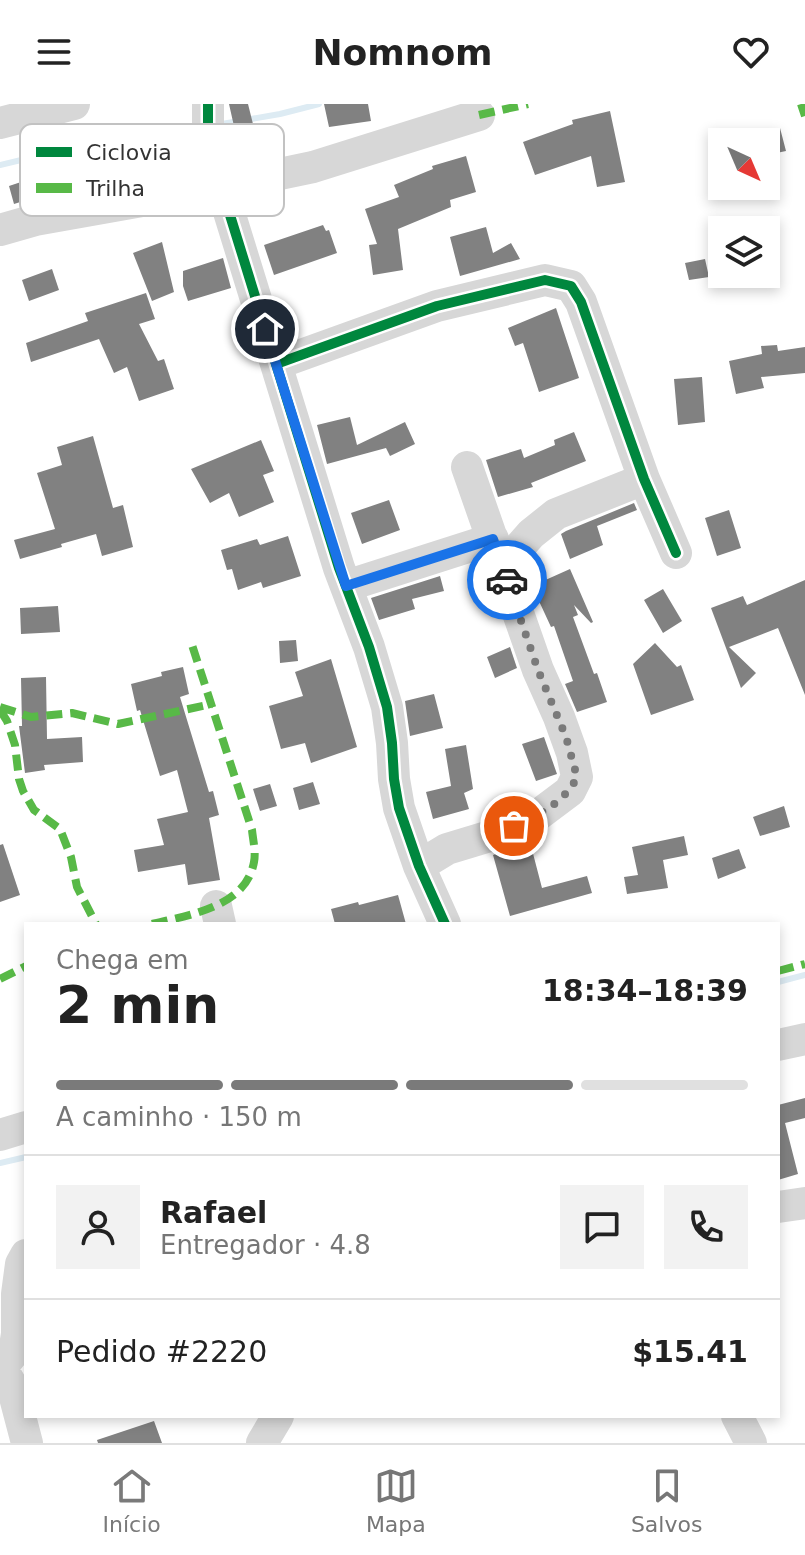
<!DOCTYPE html>
<html lang="pt">
<head>
<meta charset="utf-8">
<style>
	body { margin:0; font-family:"DejaVu Sans",sans-serif; background:#f2f2f2; color:#222; height:100vh; display:flex; flex-direction:column; font-size:30px; white-space:nowrap }
	* { box-sizing:border-box; margin:0 }
	p { font-size:26px; color:#767676 }
	.icon { flex:none; width:44px; height:44px; fill:none; stroke:currentColor; stroke-width:2; stroke-linecap:round; stroke-linejoin:round }
	.map { position:relative; flex:1; overflow:hidden }
	.details { position:absolute; left:24px; top:818px; width:756px; height:496px; display:flex; flex-direction:column; background:#fff; border-radius:0px; box-shadow:0 4px 12px #0003 }
	.details>* { flex:none }
	.needle { width:52px; rotate:136deg }
	.fabs { position:absolute; left:708px; top:24px; display:grid; gap:16px }
	.fabs a { display:grid; place-items:center; width:72px; height:72px; border-radius:0px; background:#fff; box-shadow:0 4px 12px #0003; font-size:40px }
	.pin { position:absolute; display:grid; place-items:center; width:68px; height:68px; color:#fff; margin:-34px; border:4px solid #fff; border-radius:50%; box-shadow:0 2px 8px #0007 }
	.courier { position:absolute; display:grid; place-items:center; width:80px; height:80px; margin:-40px; border:6px solid #1a73e8; border-radius:50%; background:#fff; color:#222; box-shadow:0 2px 10px #0007 }
	.head em { font-style:normal; font-weight:600 }
	.head div { display:flex; flex-direction:column-reverse }
	.head { display:flex; align-items:center; justify-content:space-between; height:136px; padding:0 32px }
	h1 { font-size:52px; font-weight:600; line-height:60px }
	.bar { display:grid; grid-template-columns:repeat(4,1fr); gap:12px 8px; align-content:center; height:96px; padding:0 32px }
	.bar i { height:10px; border-radius:6px; background:#e0e0e0 }
	.bar .current { background:#7a7a7a }
	.bar p { grid-column:span 4 }
	.line { display:flex; align-items:center; gap:20px; padding:0 32px; border-top:2px solid #e0e0e0 }
	.line div { flex:1 }
	.round { display:grid; place-items:center; flex:none; width:84px; height:84px; border-radius:0px; background:#f2f2f2 }
	header { display:flex; justify-content:space-between; align-items:center; height:104px; padding:0 32px; background:#fff; font-size:36px; font-weight:600 }
	.tab-bar { display:flex; justify-content:space-around; align-items:center; height:112px; border-top:2px solid #e0e0e0; background:#fff; font-size:22px; color:#767676 }
	.tab-bar a { display:grid; justify-items:center; gap:4px }
	.tab-bar .current { color:#7a7a7a }
	.map>svg:first-child { display:block }
</style>
</head>
<body>
<header><svg class="icon" aria-label="menu" viewBox="0 0 24 24"><path d="M4 6h16M4 12h16M4 18h16"/></svg>Nomnom<svg class="icon" aria-label="heart" viewBox="0 0 24 24"><path d="M12 20l-8-8c-3-5 5-10 8-4 3-6 11-1 8 4z"/></svg></header>
<div class="map">
<svg width="805" height="1339" viewBox="0 0 805 1339">
	<rect width="100%" height="100%" fill="#fff"/>
	<g fill="none" stroke-linecap="round" stroke-linejoin="round">
		<path stroke="#ddebf3" stroke-width="6" d="M216,21L280,10L319,0
			M0,61L75,43L197,24
			M778,878L805,871
			M0,1059L26,1053"/>
	</g>
	<path fill="#818181" d="M229,0H248L257,36L238,40Z
		M324,0H368L371,17L329,23Z
		M610,7L625,78L597,83L591,52L535,71L523,38L573,20L572,16Z
		M780,24L786,47L767,51L766,38H764L762,29Z
		M466,52L476,88L450,96L451,103L398,125L403,166L373,171L369,141L377,140L365,105L399,93L394,81L433,65L432,62Z
		M27,76L33,94L14,100L9,82Z
		M323,121L326,127L329,126L337,149L274,171L264,141Z
		M486,123L493,149L511,139L520,155L460,172L450,133Z
		M162,138L174,188L152,197L133,149Z
		M223,154L231,184L188,197L183,182V167Z
		M705,155L709,173L689,176L685,159Z
		M52,165L59,186L29,197L22,176Z
		M146,189L155,215L139,220L158,257L164,255L174,285L139,297L127,263L114,269L99,235L31,258L26,239L88,217L85,209Z
		M556,204L579,274L539,288L523,239L515,242L508,224Z
		M777,241L778,247L805,243V269L761,273L764,284L736,290L729,257L762,250L761,242Z
		M702,273L705,318L678,321L674,275Z
		M350,313L357,341L405,318L415,340L390,352L386,344L327,360L317,321Z
		M574,328L586,357L531,379L533,383L498,393L486,356L521,345L524,354L555,341L554,336Z
		M93,332L113,404L123,401L133,443L102,452L96,430L61,440L62,443L20,455L14,436L55,425L37,369L62,361L57,343Z
		M261,336L274,367L263,371L274,398L239,413L229,389L210,399L191,365Z
		M389,396L400,426L362,440L351,409Z
		M634,399L637,406L597,422L603,441L570,455L561,430L566,427Z
		M729,406L741,444L717,452L705,414Z
		M288,432L301,472L263,484L261,478L238,486L232,465L227,466L221,446L257,435L260,441Z
		M570,465L593,518L591,519L574,501L578,511L573,513L594,570L597,569L607,598L577,608L565,580L573,577L554,522L551,523L532,482Z
		M440,472L444,487L412,495L415,505L379,516L371,494Z
		M805,476V591L778,524L729,543L756,569L741,584L711,504L743,492L747,501Z
		M663,485L682,517L663,529L644,496Z
		M58,502L60,528L21,530L20,504Z
		M296,536L298,557L280,559L279,537Z
		M655,539L677,563L681,561L694,596L651,611L633,560Z
		M510,543L517,564L495,574L487,553Z
		M331,555L357,643L311,659L305,639L281,645L269,602L303,592L295,568Z
		M183,563L189,590L180,593L209,688L213,687L219,711L209,714L220,776L188,781L185,760L138,768L134,746L164,741L157,715L188,708L177,666L160,672L140,606L137,607L131,580L162,572L161,568Z
		M46,573L47,635L82,633L83,658L44,661L45,666L25,669L19,622H22L21,574Z
		M434,590L443,624L410,632L405,597Z
		M544,633L557,670L536,677L522,640Z
		M466,641L473,685L464,689L469,705L433,715L426,688L451,682L445,645Z
		M313,678L320,700L299,706L293,684Z
		M270,680L277,702L260,707L253,685Z
		M784,702L790,723L760,732L753,713Z
		M684,732L688,751L663,756L668,784L627,790L624,773L638,771L632,743Z
		M530,738L542,784L587,772L592,789L510,812L493,751Z
		M3,740L20,791L0,798V741Z
		M739,745L746,764L718,775L712,754Z
		M398,791L406,820H335L331,805L358,798L359,801Z
		M805,994V1014L785,1019L798,1070L778,1076V1001Z
		M154,1317L162,1339H98L97,1336Z"/>
	<g fill="none" stroke-linecap="round" stroke-linejoin="round">
		<path stroke="#d7d7d7" stroke-width="32" d="M208,0V33L221,82L339,464L369,543L387,603L392,639L394,675L399,704L419,762L445,820
			M0,19L74,0
			M0,126L35,116L204,86L313,63L479,11
			M276,260L437,202L545,176L571,182L581,198L644,375L676,449
			M502,463L531,430L556,410L644,375
			M346,482L493,435
			M419,762L447,745L490,732L538,711L570,687L577,673L572,649L559,613L538,566L467,363
			M216,802L220,820
			M778,941L805,935
			M0,1031L26,1023
			M778,1103L805,1099
			M0,1261L12,1282L27,1339
			M2,1263L14,1248L17,1230V1190L21,1160L26,1151
			M737,1312L751,1339
			M262,1339L278,1312"/>
		<path stroke="#58b947" stroke-width="8" stroke-dasharray="16 8" stroke-linecap="butt" d="M801,0L805,12
			M479,11L528,0
			M0,603L31,613L72,609L118,620L212,600
			M0,606L7,617L15,641L19,675L23,687L34,706L60,725L71,753L77,783L96,820
			M152,820C189,811 246,803 254,758C256,748 253,736 252,726L192,541
			M778,867L805,860
			M0,875L26,862"/>
		<defs>
			<path id="cycleway" d="M208,0V33L221,82L339,464L369,543L387,603L392,639L394,675L399,704L419,762L445,820
				M276,260L437,202L545,176L571,182L581,198L644,375L676,449"/>
		</defs>
		<use href="#cycleway" stroke="#fff" stroke-width="15"/>
		<use href="#cycleway" stroke="#00873e" stroke-width="10"/>
	</g>
	<g fill="none" stroke-linecap="round" stroke-linejoin="round">
		<path stroke="#7a7a7a" stroke-width="8" stroke-dasharray="0 14.4" d="M507,476L538,566L566,633L577,673C565,698 539,711 514,722"/>
		<path stroke="#1a73e8" stroke-width="10" d="M265,225L346,482L493,435L507,476"/>
	</g>
	<rect x="20" y="20" width="264" height="92" rx="12" fill="#fff" stroke="#c2c2c2" stroke-width="2"/>
	<rect x="36" y="43" width="36" height="10" fill="#00873e"/>
	<rect x="36" y="79" width="36" height="10" fill="#58b947"/>
	<g font-size="22" fill="#333">
		<text x="86" y="56">Ciclovia</text>
		<text x="86" y="92">Trilha</text>
	</g>
</svg>
<div class="fabs">
<a><svg class="needle" viewBox="-14 -14 28 28"><path d="M0-13l5 13h-10z" fill="#e53935"/><path d="M0 13l5-13h-10z" fill="#767676"/></svg></a>
<a><svg class="icon" aria-label="layers" viewBox="0 0 24 24"><path d="M12 4l9 5-9 5-9-5zM3 14l9 5 9-5"/></svg></a>
</div>
<div class="pin" style="left:514px;top:722px;background:#ea580c"><svg class="icon" aria-label="bag" viewBox="0 0 24 24"><path d="M5 8h14l-1 12H6zM9 8a3 3 0 0 1 6 0"/></svg></div>
<div class="pin" style="left:265px;top:225px;background:#1f2937"><svg class="icon" aria-label="home" viewBox="0 0 24 24"><path d="M3 11l9-7 9 7M6 9v11h12V9"/></svg></div>
<div class="courier" style="left:507px;top:476px"><svg class="icon" aria-label="car" viewBox="0 0 24 24"><path d="M5 17H2v-5l4-1 3-4h7l3 4 3 1v5h-3M9 17h6M6 11h13"/><circle cx="7" cy="17" r="2"/><circle cx="17" cy="17" r="2"/></svg></div>
<section class="details">
<div class="head"><div><h1>2 min</h1><p>Chega em</p></div><em>18:34–18:39</em></div>
<div class="bar"><i class="current"></i><i class="current"></i><i class="current"></i><i></i><p>A caminho · 150 m</p></div>
<div class="line" style="height:144px"><a class="round"><svg class="icon" aria-label="person" viewBox="0 0 24 24"><circle cx="12" cy="8" r="4"/><path d="M4 21q1-7 8-7t8 7"/></svg></a><div><b>Rafael</b><p>Entregador · 4.8</p></div><a class="round"><svg class="icon" aria-label="chat" viewBox="0 0 24 24"><path d="M4 5h16v11H9l-5 4z"/></svg></a><a class="round"><svg class="icon" aria-label="phone" viewBox="0 0 24 24"><path d="M5 4h4l2 5-3 2q2 4 5 5l2-3 5 2v4C11 20 4 13 5 4z"/></svg></a></div>
<div class="line" style="height:104px"><div>Pedido #2220</div><b>$15.41</b></div>
</section>
</div>
<nav class="tab-bar">
<a class="current"><svg class="icon" aria-label="home" viewBox="0 0 24 24"><path d="M3 11l9-7 9 7M6 9v11h12V9"/></svg>Início</a>
<a><svg class="icon" aria-label="map" viewBox="0 0 24 24"><path d="M3 6l6-2 6 2 6-2v14l-6 2-6-2-6 2zM9 4v14M15 6v14"/></svg>Mapa</a>
<a><svg class="icon" aria-label="saved" viewBox="0 0 24 24"><path d="M7 4h10v16l-5-4-5 4z"/></svg>Salvos</a>
</nav>
</body>
</html>
